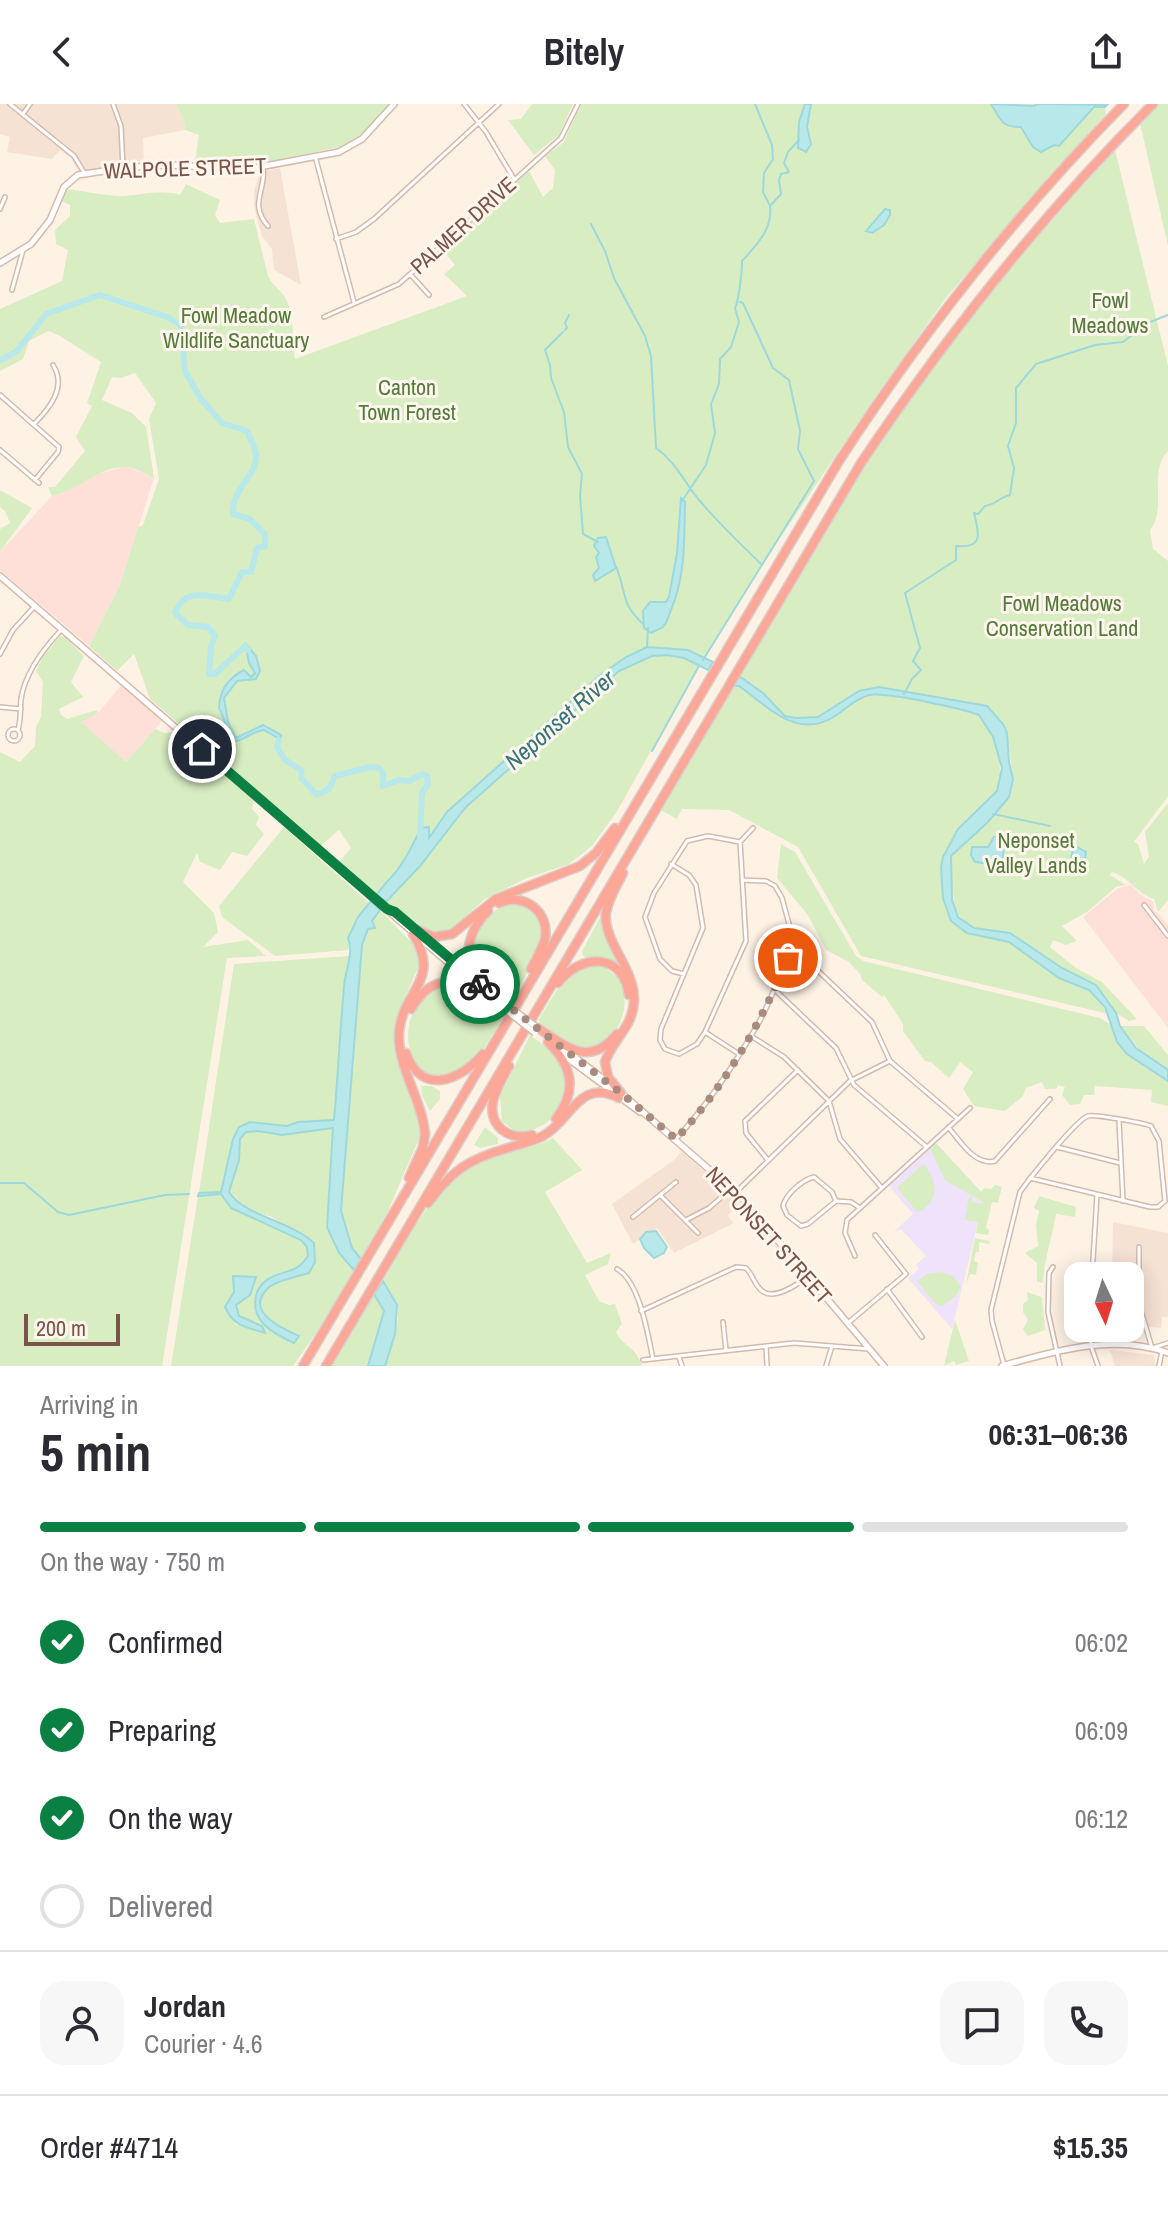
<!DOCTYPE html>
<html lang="en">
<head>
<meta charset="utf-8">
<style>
	body { margin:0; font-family:"Archivo Narrow",sans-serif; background:#f7f7f7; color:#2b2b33; height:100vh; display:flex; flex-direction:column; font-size:30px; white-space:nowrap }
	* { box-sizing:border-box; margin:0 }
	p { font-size:26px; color:#7c7c81 }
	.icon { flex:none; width:44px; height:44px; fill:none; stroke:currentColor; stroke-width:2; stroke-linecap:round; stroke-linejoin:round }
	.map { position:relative; height:1262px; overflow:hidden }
	.panel { display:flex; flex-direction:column; background:#fff; flex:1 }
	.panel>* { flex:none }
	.needle { width:52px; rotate:176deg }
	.tools { position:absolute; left:1064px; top:1158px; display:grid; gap:16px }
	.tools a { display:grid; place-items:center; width:80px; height:80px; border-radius:16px; background:#fff; box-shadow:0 4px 20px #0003; font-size:40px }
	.scale { position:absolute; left:24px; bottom:20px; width:96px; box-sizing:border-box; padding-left:8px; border:4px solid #7a5448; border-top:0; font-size:22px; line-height:28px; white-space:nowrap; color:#7a5448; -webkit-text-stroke:6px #fff6ed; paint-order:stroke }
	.pin { position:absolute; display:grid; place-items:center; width:68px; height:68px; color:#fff; margin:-34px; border:4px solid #fff; border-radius:50%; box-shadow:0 2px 8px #0007 }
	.courier { position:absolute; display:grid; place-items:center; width:80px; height:80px; margin:-40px; border:6px solid #0b8043; border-radius:50%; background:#fff; color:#222; box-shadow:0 2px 10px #0007 }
	.summary em { font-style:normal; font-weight:800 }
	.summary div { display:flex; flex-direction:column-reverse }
	.summary { display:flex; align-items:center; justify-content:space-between; height:136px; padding:0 40px }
	h1 { font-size:52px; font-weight:800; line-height:60px }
	.bar { display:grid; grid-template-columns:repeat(4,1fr); gap:12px 8px; align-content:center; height:96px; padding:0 40px }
	.bar i { height:10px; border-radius:6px; background:#e1e1e2 }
	.bar .active { background:#0b8043 }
	.bar p { grid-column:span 4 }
	.line { display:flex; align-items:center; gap:20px; padding:0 40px; border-top:2px solid #e1e1e2 }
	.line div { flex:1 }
	.round { display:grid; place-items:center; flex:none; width:84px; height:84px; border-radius:24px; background:#f7f7f7 }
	ol { padding:0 40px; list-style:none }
	li { display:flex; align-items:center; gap:24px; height:88px }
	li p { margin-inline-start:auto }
	li .icon { padding:8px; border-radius:50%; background:#0b8043; color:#fff; stroke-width:4 }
	li:last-child { color:#7c7c81 }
	li i { width:44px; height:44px; border:4px solid #e1e1e2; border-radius:50% }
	header { display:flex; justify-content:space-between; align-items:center; height:104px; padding:0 40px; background:#fff; font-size:36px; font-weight:800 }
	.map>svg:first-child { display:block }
</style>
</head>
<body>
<header><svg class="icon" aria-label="back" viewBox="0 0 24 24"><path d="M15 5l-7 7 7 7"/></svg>Bitely<svg class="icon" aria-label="share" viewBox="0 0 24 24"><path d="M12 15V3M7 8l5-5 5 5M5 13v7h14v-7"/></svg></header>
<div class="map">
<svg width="1168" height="1262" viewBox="0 0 1168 1262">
	<rect width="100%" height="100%" fill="#fef2e5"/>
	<path fill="#f6e2d3" d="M0,0H176L184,17L185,26L143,34L144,60L78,67L71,54L60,46L52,55L7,48L10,33L0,30Z
		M280,64L301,181L274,166L272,145L262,132L254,102V87L260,68Z
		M682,1047L740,1100L727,1112L734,1119L674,1149L657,1124L633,1140L612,1100L674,1056Z
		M1113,1118L1168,1129V1213H1162L1161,1224L1130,1221V1172H1112Z
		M1110,1246L1154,1251L1156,1262H1115Z"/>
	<path fill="#ffe0d8" d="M126,362L154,374L120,481L89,542L0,466V448L52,392L61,390L92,372Z
		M122,580L162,617L126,658L80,618L98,609Z
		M1131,781L1142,792L1153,797L1154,806L1168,821V924L1083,813L1118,784Z"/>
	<path fill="#efe2fb" d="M936,1039L987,1094L983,1098L952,1225L908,1174L919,1165L916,1161L926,1152L901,1125L894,1128L913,1110L889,1082Z"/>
	<path fill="#d8edc2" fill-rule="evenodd" d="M176,0H391L373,22L349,41L254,61L227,62L195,59L199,31L185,26L184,17Z
		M532,0H573L559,31L534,51L508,16L521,15Z
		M581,0H1063L1074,26L1082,13L1094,3H1105L1106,10L945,195L869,302L762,461L703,556L688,546L684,554L699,562L616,709L592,742L569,760L527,774L485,795L444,831L423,823L386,798L420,762L465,704L589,593L494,671L426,742L429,724H421C414,738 408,753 398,765C391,775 383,780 377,791L339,758L351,744L339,726L320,742L212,649L221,633L208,619L191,630L150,595L134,550L117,567L89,542L120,481L138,423L143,421L159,375L149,315L156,299L135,269L121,274L112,273L102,296L132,309L146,323L154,374C145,370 133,362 124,363C96,364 78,387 52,392L48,383H55L85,347L76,333L92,302L87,299L101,258L60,232L48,227L29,237L23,255L0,267V205L62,177L68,146L56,140L55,126L70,112V101L61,97L67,85C84,87 101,91 118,92C139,92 160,84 180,91L186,80L220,96L215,111L220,119L254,115L268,172C273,183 283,187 287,197C295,215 292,237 295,255L467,192L444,170L455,161L442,145L529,67L543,93L553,84L555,66L545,52L563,39ZM245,546L258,556L256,575L237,577L224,594L228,618L237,634L264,622L281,631L276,643L278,634L264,626L232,638C223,620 218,603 224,583L245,570L251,573L255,569Z
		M1159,0H1168V142L1140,19Z
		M1115,46L1168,262V347C1147,369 1168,404 1150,426L1153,445L1168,457V692L1134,738L1138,740L1144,760L1149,753L1145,728L1168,699V796L1158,808L1154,795C1137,790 1129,773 1112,768L1110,771L1126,781L1116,783L1087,808L1062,822L1077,837L1066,841L1053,836L1050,843L1076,864L1102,878L1137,915L1129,917L1116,909L1108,896L1078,873L1036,847L966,820L954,805L953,787L944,775L951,817L1009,838L1059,874L1089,886L1109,910L861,852L798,743L729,706L682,705L677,715L661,706L733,582H738C767,602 793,633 832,614C845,608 854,594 869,591C887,588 960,604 979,611C996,637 1004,654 998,686L1013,675L1007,629L995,611L943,594L859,587L818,613L796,614L785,612L763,589L739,572C784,496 828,418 877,344C947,238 1029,140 1115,46Z
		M0,386L32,404L0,448V425L10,419L5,407L0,403Z
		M60,532L65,533L84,552L71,578L83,593L59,605L61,611L67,615L97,606L98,609L81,618L126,658L155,625L165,629L175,628L254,697L252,705L259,713L256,721L264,730L247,752L232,748L220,766L200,758L197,749L183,778L214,809L218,828L203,843L248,836L266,852L227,854L162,1262H0V648L20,658L35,642L36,623L41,613L43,578L36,567L43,553Z
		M284,723L369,799L358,813L348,834L350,840L348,846L275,852L222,813L219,802Z
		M781,740L795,748L856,852L863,857L1100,914L1111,921L1117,938L1127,950L1168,977V1002L1151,998L1152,986L1095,982L1094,991H1084L1080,1000L1070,1001L1062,991L1065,983L1058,981L1056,985H1045L1042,978L1026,984L1023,992L1005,1007L974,1002L963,985L973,968L960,958L949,974L931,958L925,957L903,927V920L884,891L882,893L862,876L860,870L849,858L826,846L808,811L777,774Z
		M517,799L527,802L541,816L542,837L513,898C500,888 482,879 476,864C463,835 488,801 517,799Z
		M380,806L414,841L420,859L399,907L396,928L422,1028L387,1109L361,1155L352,1144L341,1107L362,841L368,824L371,823V818Z
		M601,812L607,839L615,846L622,861H616L583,852L582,847Z
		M350,852L344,879L334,1016L298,1018L287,1022L250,1018L240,1023L221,1088L199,1089L234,860Z
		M594,861L604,863L622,877C629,906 622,925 600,944H576L538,917C555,890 561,870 594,861Z
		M456,880L504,912C493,928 480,956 463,966C400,1000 383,887 456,880Z
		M1120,922H1144L1168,951V966L1146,953Z
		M530,931C542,940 556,949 562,962C578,995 550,1029 516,1028L502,1017L500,993Z
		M421,982H431L440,987V995L430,1007L422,991Z
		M485,1023L498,1034V1040L480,1044L474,1041Z
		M334,1024L328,1093L339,1149L354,1166L319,1225L293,1262H171L198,1092L221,1090L231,1104L301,1136L307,1143L308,1152L300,1163L268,1174L254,1201C264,1227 271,1230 298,1231C283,1225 246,1208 266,1186C275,1176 297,1173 309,1169L313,1139L272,1113L251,1107L229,1088L239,1056L240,1035L246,1028L258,1027L282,1031ZM256,1174L250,1191L236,1201L239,1212L263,1229L235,1220L234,1188Z
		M553,1034L582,1066L545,1088L587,1159L611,1149L608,1160L585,1171L599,1197L609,1201L615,1200L622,1220L616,1228C624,1244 635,1241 642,1262H385L398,1215L397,1201L383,1177C405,1140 435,1078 475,1060C500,1048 529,1047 553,1034Z
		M936,1039L981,1088L984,1084L991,1085L995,1081L1002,1083L998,1099L992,1098L986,1124L989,1126L988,1131L976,1129L978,1118L965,1116L969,1093H972V1098L982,1100L983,1098L945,1076L930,1044Z
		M923,1060C938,1075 940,1100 917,1108L897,1084Z
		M1039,1092L1076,1103L1075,1113L1056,1110C1052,1134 1044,1155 1043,1179L1037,1178V1159L1025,1149L1038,1142L1036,1120L1039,1107L1034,1104Z
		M975,1134L990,1137L989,1140L979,1138V1148H976L974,1157L978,1159L976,1171L970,1170L966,1181Z
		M941,1168L953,1172L961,1182L956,1192L942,1202L936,1200L917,1177L927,1170Z
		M1027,1188L1042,1193L1045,1226L1028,1232L1023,1225L1028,1216L1023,1208V1200L1028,1196Z
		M374,1190L384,1207L368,1262H332Z
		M955,1216L969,1257L956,1261L954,1257L944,1262Z"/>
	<path fill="#b8e8ea" stroke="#9dd9dc" stroke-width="2" d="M805,0H811L807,23L811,40L806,48L798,44L799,18Z
		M991,0L1034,2L1037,0L1107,1L1105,3H1094L1059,42L1054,41L1041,48L1033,43L1021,23C1001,23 1001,16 991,0Z
		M885,105L890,106V111L884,121L872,129L866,127Z
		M681,394L685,398C684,435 686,470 671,506C669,511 667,519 663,523C662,524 652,528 651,529L644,524L643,507L650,498H666L669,493L677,449Z
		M606,433L616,464L595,477L593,471L599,464L596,453L599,449L594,442L598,434Z
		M245,539L256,552L260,567L256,575L237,577L224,594L228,618L236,634L263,621L281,631L277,645L278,634L264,626C252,627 244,637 232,638C226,627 225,614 219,604C220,586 227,575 244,566L251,573L255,569L249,559Z
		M647,543L688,546L713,558L708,566L684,554L667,551L652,552L619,567L465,704L420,762L386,798L377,791C383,780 391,775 398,765C408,752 414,738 421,724L429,723V734L447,708L599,572L626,553Z
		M739,572L763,589L785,612L796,614L818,613L859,587L879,583L987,602L1003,620L1007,629L1009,658L1013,675L1009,693L988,718L951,752L952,796L958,813L974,824L1010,829L1062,864L1096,881L1116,909L1120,922L1136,944L1168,966V977L1127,950L1117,938L1105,903L1089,886L1059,874L1009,838L967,829L951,817L943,794L941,763L943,753L958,725L997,687L1002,664L993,633L979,611C960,604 887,588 869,591C854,595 844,607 832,614C795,635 766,601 739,582H733Z
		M1005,732L1002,763L993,769L990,760L975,758L971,751L972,743H988L994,733Z
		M1074,741L1086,748L1084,762L1076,765L1069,763Z
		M371,797L380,806L372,817L375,824L368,825L362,841L341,1107L352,1144L361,1155L354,1166L339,1149L327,1123L333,1024L282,1031L258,1027L246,1028L240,1035L239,1056L229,1088C246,1113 289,1116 314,1139L315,1158L309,1169C297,1173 275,1176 266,1186C246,1209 283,1225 299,1232L294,1239C272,1229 248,1216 257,1188C260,1182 264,1177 270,1174C287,1165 296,1170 308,1152L307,1143L301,1136L231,1104L221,1090L198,1092L199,1089L221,1088L233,1035L239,1023L250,1018L287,1022L298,1018L334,1016C338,972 340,927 344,883C345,867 354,849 348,834L358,813Z
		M656,1127L667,1143L664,1149L654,1154L644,1144L640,1135L646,1128Z
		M233,1172L256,1173L250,1191L236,1201L239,1212L262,1222L265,1229C246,1223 233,1222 225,1203L234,1188Z
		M383,1177L397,1201L395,1230L385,1262H368L384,1207L374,1190Z"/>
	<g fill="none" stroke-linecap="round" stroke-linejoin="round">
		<path stroke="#9dd9dc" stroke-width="2" d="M755,0L772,41L773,55L764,69L763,88L770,102
			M591,120L605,147L614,174L645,232L651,252L656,344C676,358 684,378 700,397C719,420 741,440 762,461
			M565,226L567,224L565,219L569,211
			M563,228L545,246L550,261L551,274L564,308L568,343L582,370L580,392L583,430L598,438
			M682,397L706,361L715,329L711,300L719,280L720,255L731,243L739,218L735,204C739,196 742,167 742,157C756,142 773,125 770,102L781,90L779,76L781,70L789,68L784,59L788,48L799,36
			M616,463C627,488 620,499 643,520
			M647,542L648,524
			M703,556L814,377L798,345L800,327L789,276L773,264L743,199L740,198
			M904,590L912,575L921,566L913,557L920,544L905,489L956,456V442C984,445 979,429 974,409L978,410L985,402C995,401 1000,393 1010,391L1014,364L1008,342L1016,319V284L1036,260L1095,241L1123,238L1148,219L1168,211
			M652,647L699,562
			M993,710L1050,722
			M0,1079H24L58,1108L69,1111L165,1091L189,1090"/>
		<path stroke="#b8e8ea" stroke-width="6" d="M0,256L16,248L46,210L100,191L167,213L181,221L185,267L201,295L222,319L247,327C250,334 255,343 256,351C258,371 231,385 233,410L250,415L265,430V442L257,444L251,468H242L229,495C206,492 185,483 175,509L188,521L208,523L215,532L211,543L209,570H215L245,542L248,546
			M279,636L277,643L285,656L301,666L302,675L317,691L329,685L335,672L370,663L379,664L383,669V682L399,676L409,677L423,670L427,672L428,680L422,689L420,732"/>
		<defs>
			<path id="street" d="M10,0L74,52L85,70
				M113,0L121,22L123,64
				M464,0L486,28L514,75
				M23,10L30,0
				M315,52L354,198
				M263,63C267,85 248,100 268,122
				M0,105L5,93
				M336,135L356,128L374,115L499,0
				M410,170L429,191
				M12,186L23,146
				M324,213L399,180L561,34L578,0
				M0,291L59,343L58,348L35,376
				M34,320C50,304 67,283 53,261
				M0,346L39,379
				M0,550L13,526L35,502
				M0,603L21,605
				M8 631a6 6 0 1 1 12 0a6 6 0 1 1-12 0Z
				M18,626C21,616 20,606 21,595C25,568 44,544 62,525
				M671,760L689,771L696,781L703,824L661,925L660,936L665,945L679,950L697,940L705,928L746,837L740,738
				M742,776L766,777L775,782L782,794L796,846L872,918L890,957L958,1015
				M1144,801L1168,832
				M684,870L672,867L660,855L645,813L654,789L687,737L708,732L740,738L753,724
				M775,886L836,944L854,981L927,1043
				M705,928L739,950
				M751,932L784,953L829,997L840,1035L881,1083
				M1119,1017L1123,1097
				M949,1024C961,1038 975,1062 995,1057L1050,995
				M676,1035C707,1001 735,960 758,920C775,891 780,856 809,837
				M1057,1043L1120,1059
				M767,1055L746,1029L745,1017L798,966
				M736,1088L850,977L890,957
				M661,1092L698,1129
				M836,1097L832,1088L814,1073C802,1076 786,1090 783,1102L787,1111L801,1122L808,1120L836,1097L851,1098L860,1104
				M633,1113L676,1078
				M686,1116L709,1104L731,1085
				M1139,1143V1200L1152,1244L1168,1239
				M855,1152L845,1129L847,1116L970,1004
				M1053,1163L1049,1169L1048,1208L1060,1262
				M617,1165C640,1178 648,1231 653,1255
				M1092,1172L1097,1091
				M887,1185L922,1233
				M641,1207L736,1163L746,1164C753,1171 754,1180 761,1186C773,1198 798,1180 809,1172
				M723,1218L726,1246
				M848,1219L906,1170L875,1131
				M1090,1224L1091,1242L1098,1262
				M766,1242L767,1262
				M679,1253L682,1262
				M643,1256L794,1239L869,1245
				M1004,1261L992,1217L991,1206L1020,1088C1030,1074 1076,1016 1088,1012C1093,1010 1145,1019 1151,1022L1159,1037L1165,1097L1158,1103H1150L1030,1074
				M826,1262L832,1242
				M1159,1262L1162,1247"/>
			<path id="secondary" d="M0,159L31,140L50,116L64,83L78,71L123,64L167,61L249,65L339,48L362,35L394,0
				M0,472L481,887
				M388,805L477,877
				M484,883L504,899
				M564,945L610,980
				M558,947L640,1008
				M621,989L741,1093L884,1262
				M1002,1262C1054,1247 1115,1229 1168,1249"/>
			<path id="highway" d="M499,799C523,788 550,807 545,835C542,845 536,856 531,865
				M415,825L434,833L452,830L496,795L580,762L596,749L615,724
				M558,879C581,849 623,848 629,891
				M485,883C461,860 465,830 488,807
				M411,905C438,859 467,882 502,903
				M538,924C567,943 589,964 617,930
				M548,938C572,962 578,986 556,1015
				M406,949C421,992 460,977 483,950
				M509,962C503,973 496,985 493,997C488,1023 510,1037 532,1031
				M621,989L608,973L605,958C613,935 633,923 634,897C635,864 603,838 606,809C608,795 617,781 623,769
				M409,1074L423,1043L425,1030C422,995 397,963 399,928C403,885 442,877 413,830
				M428,1099C452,1066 469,1055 508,1044C519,1040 532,1038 543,1032C571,1017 579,973 619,994
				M303,1262L839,357C922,229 1017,109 1124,0
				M326,1262L861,359C947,231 1043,109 1153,0"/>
		</defs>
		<use href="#street" stroke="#d4baad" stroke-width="6"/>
		<use href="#secondary" stroke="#d7b9aa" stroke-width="8"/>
		<use href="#highway" stroke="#dacfcc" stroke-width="11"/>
		<use href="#street" stroke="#fff" stroke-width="3"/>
		<use href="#secondary" stroke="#fff" stroke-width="5"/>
		<use href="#highway" stroke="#fda798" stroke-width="8"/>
		<defs>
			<path id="secondary-bridge" d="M504,899L538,924
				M502,903L535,929"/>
		</defs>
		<use href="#secondary-bridge" stroke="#d7b9aa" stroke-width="8" stroke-linecap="butt"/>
		<use href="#secondary-bridge" stroke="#fff" stroke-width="5"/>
	</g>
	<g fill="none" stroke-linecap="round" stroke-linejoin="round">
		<path stroke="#a88b7f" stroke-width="8" stroke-dasharray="0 14.4" d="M480,880L621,989L676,1035C724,983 761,920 788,854"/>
		<path stroke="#0b8043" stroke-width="10" d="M202,645L387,805L395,808L480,880"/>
	</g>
	<g text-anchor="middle" stroke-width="6" stroke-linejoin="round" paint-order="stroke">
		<g font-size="22" fill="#7a5448" stroke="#fff6ed">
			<text transform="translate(185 64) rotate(-2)" y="8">WALPOLE STREET</text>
			<text transform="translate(463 121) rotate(-42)" y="8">PALMER DRIVE</text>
			<text transform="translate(769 1131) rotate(48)" y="8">NEPONSET STREET</text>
		</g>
		<g font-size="22" fill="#557a3c" stroke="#fff6ed">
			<text x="1110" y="204">Fowl<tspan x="1110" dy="25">Meadows</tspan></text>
			<text x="236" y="219">Fowl Meadow<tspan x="236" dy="25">Wildlife Sanctuary</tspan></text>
			<text x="407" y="291">Canton<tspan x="407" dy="25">Town Forest</tspan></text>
			<text x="1062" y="507">Fowl Meadows<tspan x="1062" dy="25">Conservation Land</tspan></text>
			<text x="1036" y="744">Neponset<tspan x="1036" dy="25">Valley Lands</tspan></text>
		</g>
		<g font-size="24" font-style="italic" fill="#377579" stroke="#fff6ed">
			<text transform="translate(560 616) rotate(-41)" y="8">Neponset River</text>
		</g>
	</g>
</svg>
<div class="tools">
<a><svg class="needle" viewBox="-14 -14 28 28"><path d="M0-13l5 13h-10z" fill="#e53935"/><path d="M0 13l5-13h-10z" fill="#7c7c81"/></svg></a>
</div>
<div class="scale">200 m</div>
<div class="pin" style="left:788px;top:854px;background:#ea580c"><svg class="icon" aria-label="bag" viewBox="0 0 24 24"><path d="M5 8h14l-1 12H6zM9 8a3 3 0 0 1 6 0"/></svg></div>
<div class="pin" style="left:202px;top:645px;background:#1f2937"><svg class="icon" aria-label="home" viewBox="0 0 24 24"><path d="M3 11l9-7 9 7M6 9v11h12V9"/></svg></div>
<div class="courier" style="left:480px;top:880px"><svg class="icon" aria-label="bike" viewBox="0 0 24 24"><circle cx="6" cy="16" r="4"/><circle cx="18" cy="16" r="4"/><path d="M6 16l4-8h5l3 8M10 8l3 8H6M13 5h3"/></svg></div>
</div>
<section class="panel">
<div class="summary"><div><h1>5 min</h1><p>Arriving in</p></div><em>06:31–06:36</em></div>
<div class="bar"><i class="active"></i><i class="active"></i><i class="active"></i><i></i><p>On the way · 750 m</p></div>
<ol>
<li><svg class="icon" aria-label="check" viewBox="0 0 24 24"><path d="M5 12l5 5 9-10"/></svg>Confirmed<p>06:02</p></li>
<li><svg class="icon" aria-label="check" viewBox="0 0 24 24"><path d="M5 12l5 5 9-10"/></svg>Preparing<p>06:09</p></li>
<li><svg class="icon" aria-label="check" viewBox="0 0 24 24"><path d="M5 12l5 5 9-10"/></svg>On the way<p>06:12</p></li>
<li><i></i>Delivered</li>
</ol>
<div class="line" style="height:144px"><a class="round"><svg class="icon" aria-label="person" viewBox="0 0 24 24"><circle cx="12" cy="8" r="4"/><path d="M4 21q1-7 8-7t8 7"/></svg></a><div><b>Jordan</b><p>Courier · 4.6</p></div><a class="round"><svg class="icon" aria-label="chat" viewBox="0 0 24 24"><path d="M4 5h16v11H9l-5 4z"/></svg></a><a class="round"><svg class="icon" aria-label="phone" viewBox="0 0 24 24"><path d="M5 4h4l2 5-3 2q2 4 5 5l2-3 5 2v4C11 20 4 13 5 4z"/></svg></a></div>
<div class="line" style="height:104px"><div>Order #4714</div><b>$15.35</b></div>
</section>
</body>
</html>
